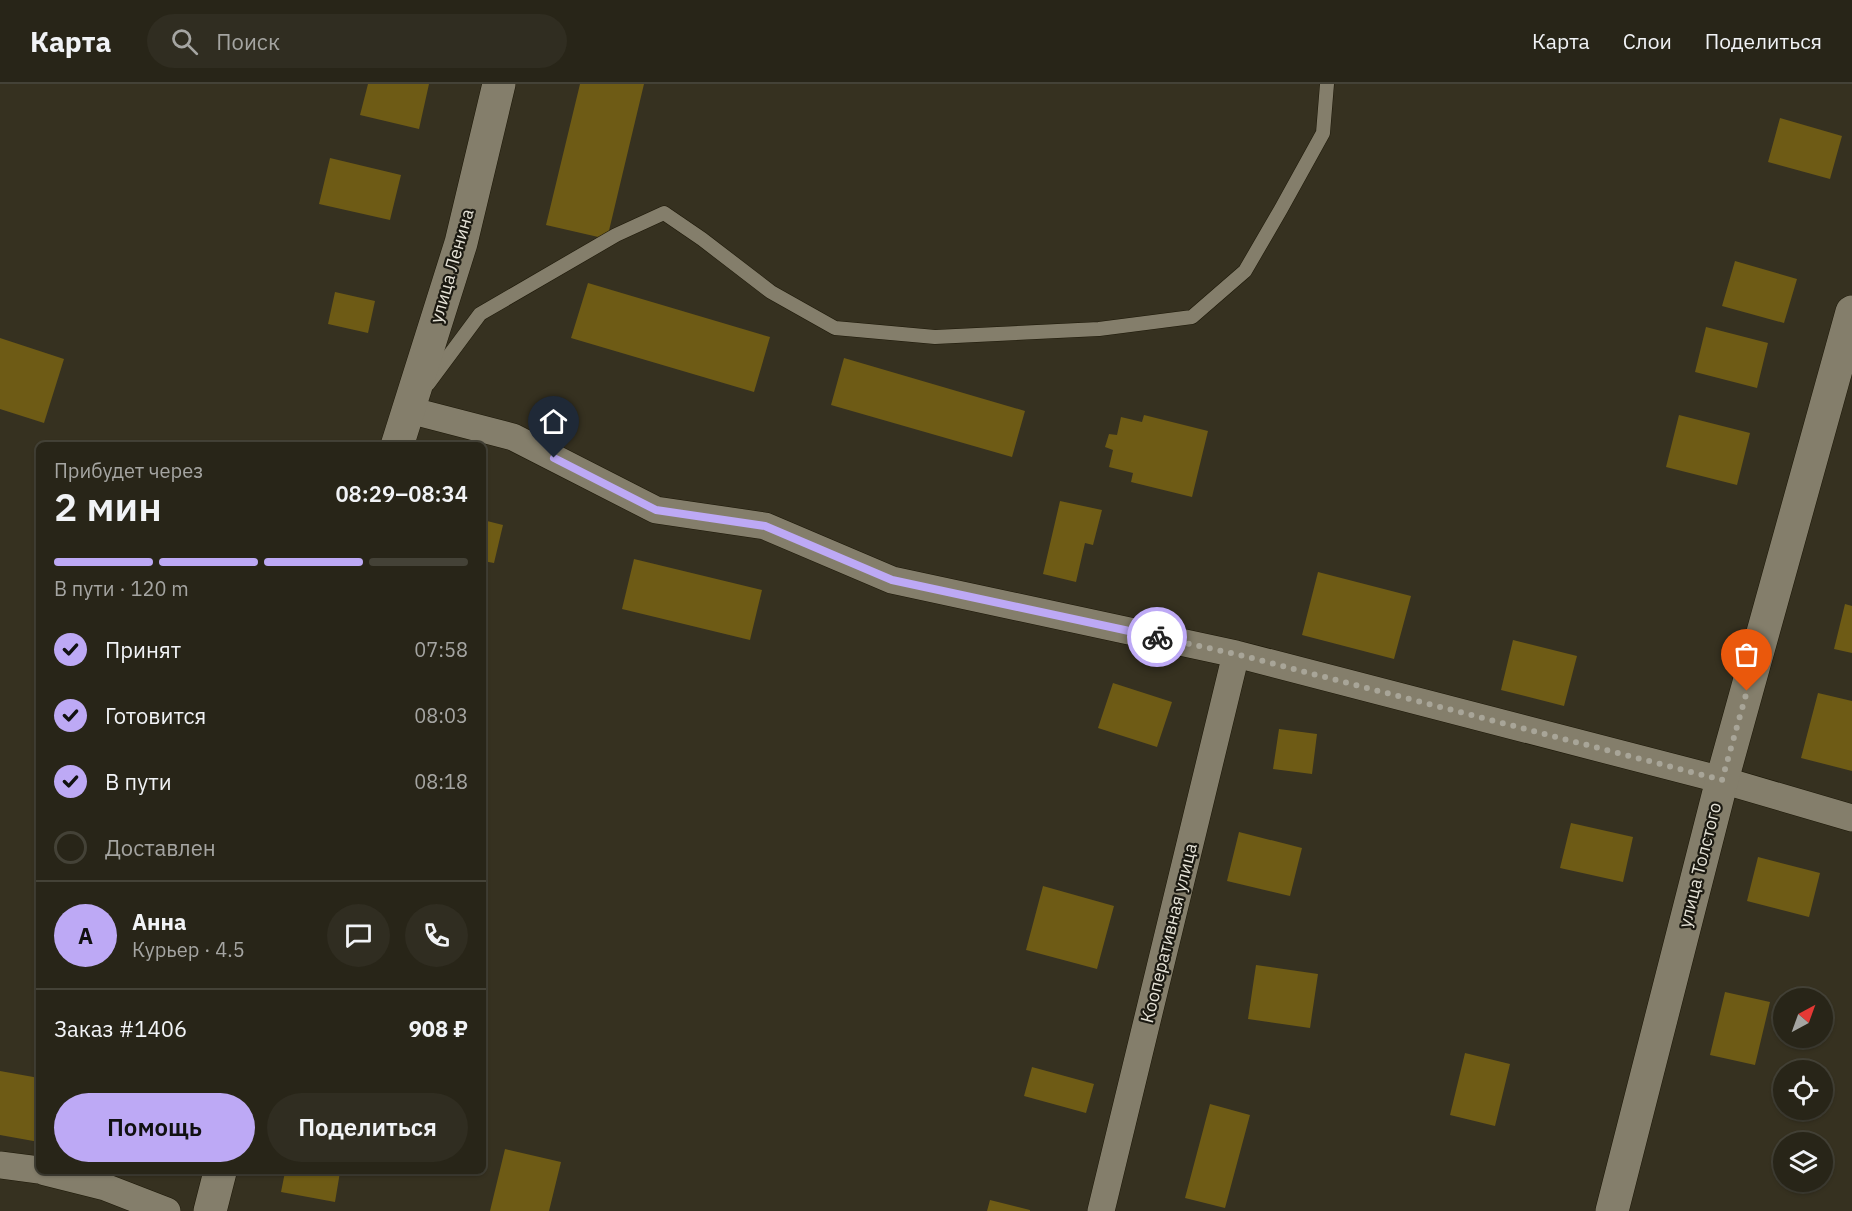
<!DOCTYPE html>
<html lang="ru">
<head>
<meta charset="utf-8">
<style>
	body { margin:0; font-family:"IBM Plex Sans",sans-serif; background:#302d21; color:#f1f3f6; height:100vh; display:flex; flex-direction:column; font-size:22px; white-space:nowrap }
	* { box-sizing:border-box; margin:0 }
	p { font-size:20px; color:#a5a5a2 }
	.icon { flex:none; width:33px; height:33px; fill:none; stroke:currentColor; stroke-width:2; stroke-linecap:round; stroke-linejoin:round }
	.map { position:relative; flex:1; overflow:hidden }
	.side { position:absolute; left:36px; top:358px; width:450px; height:732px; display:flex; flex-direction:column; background:#282518; border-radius:9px; box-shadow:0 2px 4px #0004,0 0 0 2px #444237 }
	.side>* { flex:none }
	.needle { width:39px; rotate:41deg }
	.buttons { position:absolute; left:1773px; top:904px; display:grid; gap:12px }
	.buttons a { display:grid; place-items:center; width:60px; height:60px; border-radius:50%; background:#282518; box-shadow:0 2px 4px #0004,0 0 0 2px #444237; font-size:30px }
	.pin { position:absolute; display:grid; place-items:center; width:51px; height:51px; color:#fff; margin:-62px -26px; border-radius:50% 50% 50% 0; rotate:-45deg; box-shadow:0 0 6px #0007 }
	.pin .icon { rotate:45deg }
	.courier { position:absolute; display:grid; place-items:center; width:60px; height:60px; margin:-30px; border:4px solid #bda9f5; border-radius:50%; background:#fff; color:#222; box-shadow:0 2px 8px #0007 }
	.summary em { font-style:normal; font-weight:600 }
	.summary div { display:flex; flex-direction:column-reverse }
	.summary { display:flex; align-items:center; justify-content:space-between; height:102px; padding:0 18px }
	h1 { font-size:39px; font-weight:600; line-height:45px }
	.bar { display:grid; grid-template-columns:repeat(4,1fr); gap:9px 6px; align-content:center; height:72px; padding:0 18px }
	.bar i { height:8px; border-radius:4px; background:#444237 }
	.bar .active { background:#bda9f5 }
	.bar p { grid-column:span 4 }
	.line { display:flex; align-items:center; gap:15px; padding:0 18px; border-top:2px solid #444237 }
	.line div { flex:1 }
	.round { display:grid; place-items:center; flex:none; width:63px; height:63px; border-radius:32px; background:#302d21 }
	ol { padding:0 18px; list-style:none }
	li { display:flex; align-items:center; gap:18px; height:66px }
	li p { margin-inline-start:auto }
	li .icon { padding:6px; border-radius:50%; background:#bda9f5; color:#111; stroke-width:4 }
	li:last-child { color:#a5a5a2 }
	li i { width:33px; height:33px; border:3px solid #444237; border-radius:50% }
	.button { display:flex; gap:12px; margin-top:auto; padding:12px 18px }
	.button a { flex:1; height:69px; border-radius:36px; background:#bda9f5; color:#111; font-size:24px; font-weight:600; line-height:69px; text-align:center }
	.button a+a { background:#302d21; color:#f1f3f6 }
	header { display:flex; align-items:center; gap:36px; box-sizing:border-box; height:84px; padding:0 30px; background:#282518; border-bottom:2px solid #444237 }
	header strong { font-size:28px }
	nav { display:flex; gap:33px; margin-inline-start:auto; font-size:21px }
	.search { width:420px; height:54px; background:#302d21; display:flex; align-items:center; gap:15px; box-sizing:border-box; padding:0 21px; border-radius:33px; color:#a5a5a2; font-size:22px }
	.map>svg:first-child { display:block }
</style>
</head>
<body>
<header>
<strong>Карта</strong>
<div class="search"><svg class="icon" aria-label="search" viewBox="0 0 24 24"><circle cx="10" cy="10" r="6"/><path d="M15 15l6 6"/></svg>Поиск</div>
<nav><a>Карта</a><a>Слои</a><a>Поделиться</a></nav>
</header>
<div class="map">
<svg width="1852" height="1127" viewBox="0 0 1852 1127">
	<rect width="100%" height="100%" fill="#363120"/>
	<path fill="#6e5b15" d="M368,0H429L419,45L360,31Z
		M580,0H644L607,155L546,141Z
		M1780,34L1842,52L1830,95L1768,78Z
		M330,74L401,91L390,136L319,120Z
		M1735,177L1797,195L1784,239L1722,222Z
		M588,199L770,253L754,308L571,254Z
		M335,208L375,217L368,249L328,240Z
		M1706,243L1768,259L1757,304L1695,288Z
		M0,254L64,275L44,339L0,325Z
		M844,274L1025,327L1012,373L831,321Z
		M1144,331L1208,347L1192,413L1131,398L1133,389L1109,383L1113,366L1105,363L1109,350L1117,351L1121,333L1142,338Z
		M1679,331L1750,349L1737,401L1666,383Z
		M1060,417L1102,426L1093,461L1085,459L1076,498L1043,490Z
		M483,436L503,441L494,479L483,477Z
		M634,475L762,506L750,556L622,525Z
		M1318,488L1411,512L1394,575L1302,551Z
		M1845,520L1852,522V569L1834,565Z
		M1513,556L1577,572L1564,622L1501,606Z
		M1113,599L1172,618L1157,663L1098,644Z
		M1818,609L1852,617V687L1801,674Z
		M1279,645L1317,650L1312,690L1273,685Z
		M1571,739L1633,753L1623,798L1560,784Z
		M1239,748L1302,764L1290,812L1227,797Z
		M1758,773L1820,789L1809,833L1747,817Z
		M1043,802L1114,822L1097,885L1026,866Z
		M1256,881L1318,890L1310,944L1248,935Z
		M1725,908L1770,918L1755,981L1710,971Z
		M1465,969L1510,980L1495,1042L1450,1031Z
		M1032,983L1094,1000L1086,1029L1024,1012Z
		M0,987L39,994V1058L0,1051Z
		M1210,1020L1250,1031L1225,1124L1185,1114Z
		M505,1065L561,1078L549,1127H490Z
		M285,1088H340L335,1118L281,1108Z
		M990,1116L1030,1126V1127H987Z"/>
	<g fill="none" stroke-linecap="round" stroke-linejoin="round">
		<defs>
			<path id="lane" d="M428,300L480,230L616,151L664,129L702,155L771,208L835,244L935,253L1099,245L1192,233L1245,187L1281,125L1323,49L1327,0"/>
			<path id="street" d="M409,326L513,353L656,426L765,442L892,496L1236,570L1722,696L1852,734
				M0,1081L39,1086
				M45,1088L105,1103L167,1127
				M1101,1127L1236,570"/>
			<path id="secondary" d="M397,362L461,159L499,0
				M210,1127L220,1088
				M1612,1127L1722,696L1852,228"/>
		</defs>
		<use href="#lane" stroke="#1d1808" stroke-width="15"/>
		<use href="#street" stroke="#1d1808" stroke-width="28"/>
		<use href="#secondary" stroke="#1d1808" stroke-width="34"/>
		<use href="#lane" stroke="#847e6b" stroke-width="14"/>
		<use href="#street" stroke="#847e6b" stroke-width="27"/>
		<use href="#secondary" stroke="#847e6b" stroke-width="33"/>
	</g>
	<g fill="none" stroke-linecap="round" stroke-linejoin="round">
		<path stroke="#a8a598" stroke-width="6" stroke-dasharray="0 10.8" d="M1157,553L1236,570L1722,696L1747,607"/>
		<path stroke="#bda9f5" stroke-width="8" d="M554,374L656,426L765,442L892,496L1157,553"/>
	</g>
	<g text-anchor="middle" stroke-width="4.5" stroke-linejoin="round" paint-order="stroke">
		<g font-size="18" fill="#e6e3d8" stroke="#1b1911">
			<text transform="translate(452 182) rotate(-74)" y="6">улица Ленина</text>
			<text transform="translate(1700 781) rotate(-76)" y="6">улица Толстого</text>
			<text transform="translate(1169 849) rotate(-76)" y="6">Кооперативная улица</text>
		</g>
	</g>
</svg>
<div class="buttons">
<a><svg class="needle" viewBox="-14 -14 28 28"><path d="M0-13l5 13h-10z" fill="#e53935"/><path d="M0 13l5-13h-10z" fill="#a5a5a2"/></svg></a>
<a><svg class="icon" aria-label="locate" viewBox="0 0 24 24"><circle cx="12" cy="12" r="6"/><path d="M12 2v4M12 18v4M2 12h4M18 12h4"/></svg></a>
<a><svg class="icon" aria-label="layers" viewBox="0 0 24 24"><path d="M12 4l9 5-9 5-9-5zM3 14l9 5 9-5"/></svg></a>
</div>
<div class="pin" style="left:1747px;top:607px;background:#ea580c"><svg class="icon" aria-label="bag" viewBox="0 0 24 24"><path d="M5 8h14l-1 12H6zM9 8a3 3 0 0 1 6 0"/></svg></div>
<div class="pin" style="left:554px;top:374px;background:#1f2937"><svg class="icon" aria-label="home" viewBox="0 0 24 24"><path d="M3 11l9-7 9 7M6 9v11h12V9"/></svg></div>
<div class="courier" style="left:1157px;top:553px"><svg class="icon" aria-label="bike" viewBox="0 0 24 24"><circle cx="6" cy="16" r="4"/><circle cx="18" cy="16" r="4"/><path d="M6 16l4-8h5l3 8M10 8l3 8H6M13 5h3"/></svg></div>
<section class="side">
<div class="summary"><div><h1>2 мин</h1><p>Прибудет через</p></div><em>08:29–08:34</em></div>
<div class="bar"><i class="active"></i><i class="active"></i><i class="active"></i><i></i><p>В пути · 120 m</p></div>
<ol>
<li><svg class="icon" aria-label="check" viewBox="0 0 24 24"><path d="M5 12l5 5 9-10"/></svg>Принят<p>07:58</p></li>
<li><svg class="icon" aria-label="check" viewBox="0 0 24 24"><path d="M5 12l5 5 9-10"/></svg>Готовится<p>08:03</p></li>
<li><svg class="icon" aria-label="check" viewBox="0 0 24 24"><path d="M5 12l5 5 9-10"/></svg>В пути<p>08:18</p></li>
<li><i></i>Доставлен</li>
</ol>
<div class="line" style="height:108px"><b class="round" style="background:#bda9f5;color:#111">А</b><div><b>Анна</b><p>Курьер · 4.5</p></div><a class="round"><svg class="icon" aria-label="chat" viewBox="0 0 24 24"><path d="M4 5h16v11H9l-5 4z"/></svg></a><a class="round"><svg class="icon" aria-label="phone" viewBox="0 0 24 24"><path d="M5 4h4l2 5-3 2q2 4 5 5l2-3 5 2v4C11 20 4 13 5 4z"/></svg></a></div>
<div class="line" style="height:78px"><div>Заказ #1406</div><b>908 ₽</b></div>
<div class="button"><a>Помощь</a><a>Поделиться</a></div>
</section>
</div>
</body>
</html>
